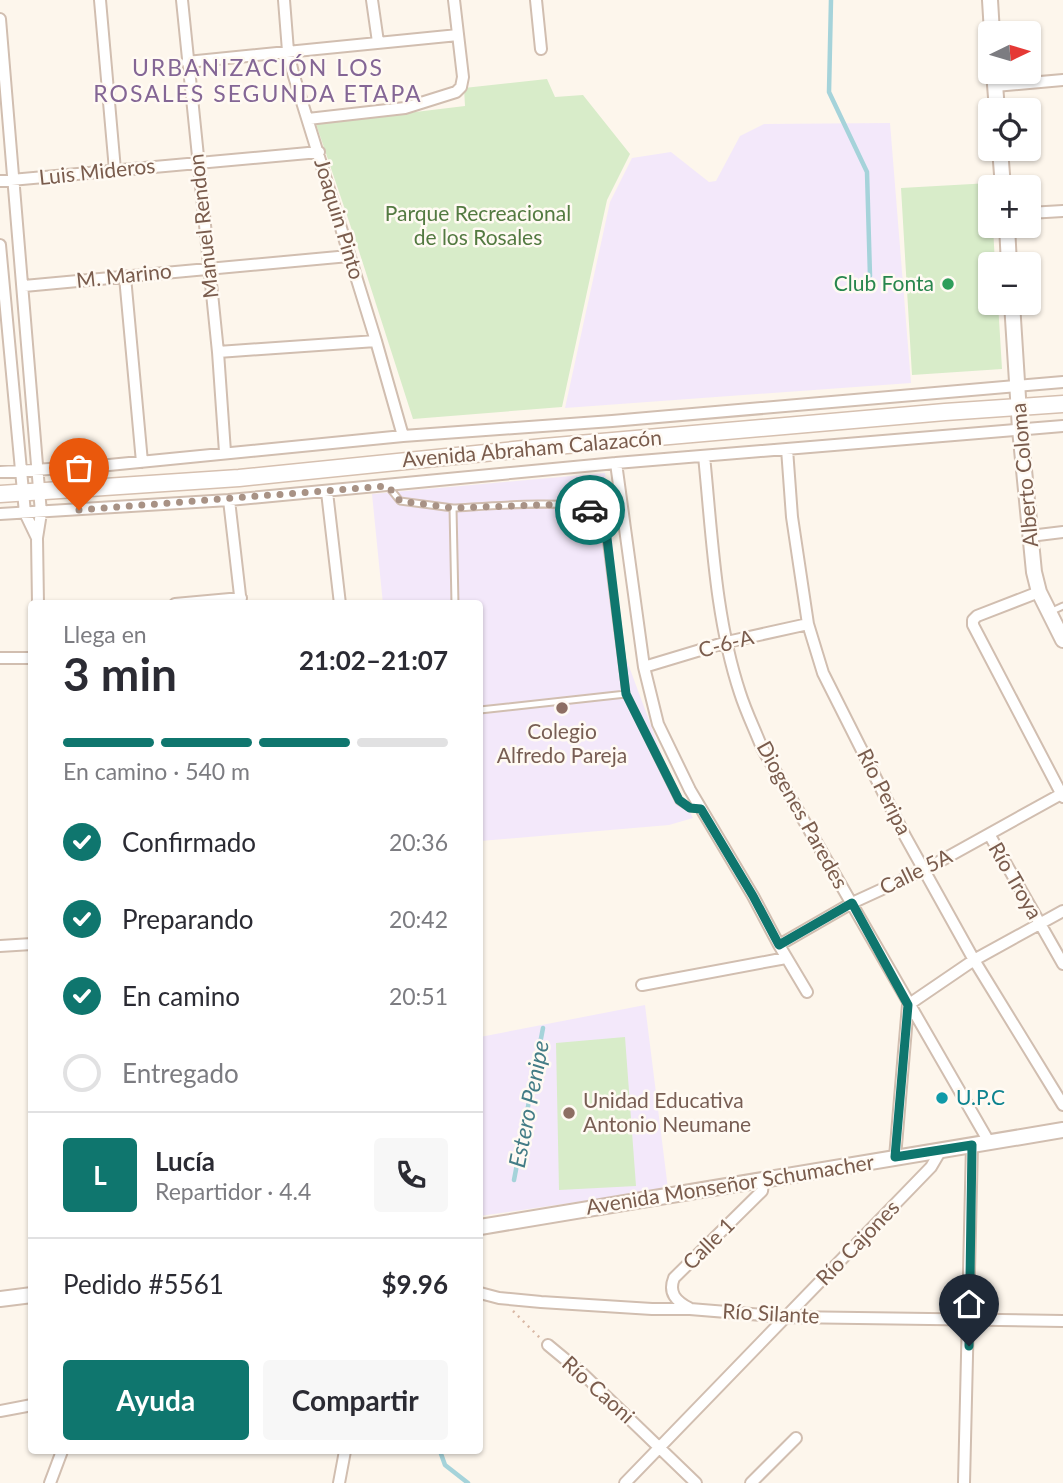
<!DOCTYPE html>
<html lang="es">
<head>
<meta charset="utf-8">
<style>
	body { margin:0; font-family:Lato,sans-serif; background:#f7f7f7; color:#2b2b33; height:100vh; display:flex; flex-direction:column; font-size:26px; white-space:nowrap }
	* { box-sizing:border-box; margin:0 }
	p { font-size:23px; color:#7c7c81 }
	.icon { flex:none; width:38px; height:38px; fill:none; stroke:currentColor; stroke-width:2; stroke-linecap:round; stroke-linejoin:round }
	.map { position:relative; flex:1; overflow:hidden }
	.panel { position:absolute; left:28px; top:600px; width:455px; height:854px; display:flex; flex-direction:column; background:#fff; border-radius:7px; box-shadow:0 2px 5px #0004 }
	.panel>* { flex:none }
	.needle { width:46px; rotate:85deg }
	.tools { position:absolute; left:978px; top:21px; display:grid; gap:14px }
	.tools a { display:grid; place-items:center; width:63px; height:63px; border-radius:7px; background:#fff; box-shadow:0 2px 5px #0004; font-size:35px }
	.pin { position:absolute; display:grid; place-items:center; width:60px; height:60px; color:#fff; margin:-72px -30px; border-radius:50% 50% 50% 0; rotate:-45deg; box-shadow:0 0 7px #0007 }
	.pin .icon { rotate:45deg }
	.courier { position:absolute; display:grid; place-items:center; width:70px; height:70px; margin:-35px; border:5px solid #0f766e; border-radius:50%; background:#fff; color:#222; box-shadow:0 2px 9px #0007 }
	.head em { font-style:normal; font-weight:700 }
	.head div { display:flex; flex-direction:column-reverse }
	.head { display:flex; align-items:center; justify-content:space-between; height:119px; padding:0 35px }
	h1 { font-size:46px; font-weight:700; line-height:52px }
	.bar { display:grid; grid-template-columns:repeat(4,1fr); gap:10px 7px; align-content:center; height:84px; padding:0 35px }
	.bar i { height:9px; border-radius:5px; background:#e1e1e2 }
	.bar .on { background:#0f766e }
	.bar p { grid-column:span 4 }
	.line { display:flex; align-items:center; gap:18px; padding:0 35px; border-top:2px solid #e1e1e2 }
	.line div { flex:1 }
	.round { display:grid; place-items:center; flex:none; width:74px; height:74px; border-radius:7px; background:#f7f7f7 }
	ol { padding:0 35px; list-style:none }
	li { display:flex; align-items:center; gap:21px; height:77px }
	li p { margin-inline-start:auto }
	li .icon { padding:7px; border-radius:50%; background:#0f766e; color:#fff; stroke-width:4 }
	li:last-child { color:#7c7c81 }
	li i { width:38px; height:38px; border:4px solid #e1e1e2; border-radius:50% }
	.primary-button { display:flex; gap:14px; margin-top:auto; padding:14px 35px }
	.primary-button a { flex:1; height:80px; border-radius:7px; background:#0f766e; color:#fff; font-size:28px; font-weight:700; line-height:80px; text-align:center }
	.primary-button a+a { background:#f7f7f7; color:#2b2b33 }
	.map>svg:first-child { display:block }
</style>
</head>
<body>
<div class="map">
<svg width="1063" height="1483" viewBox="0 0 1063 1483">
	<rect width="100%" height="100%" fill="#fdf6ec"/>
	<path fill="#f3e8fa" d="M890,123L911,383L565,408L610,202L632,158L671,152L709,182L716,181L740,136L764,124Z
		M605,473L624,653L665,763L693,818L669,825L480,841V604H383L372,494Z
		M645,1005L668,1189L480,1216V1037Z"/>
	<path fill="#d8ecc9" d="M547,79L555,97L583,95L630,154L607,200L562,407L413,419L358,248L316,124L465,106L464,88Z
		M990,183V226H993L995,264H990V303H998L1002,369L912,375L901,188Z
		M625,1037L636,1186L559,1190L556,1043Z"/>
	<g fill="none" stroke-linecap="round" stroke-linejoin="round">
		<path stroke="#a5d3da" stroke-width="4.5" d="M831,0L829,92L867,172L870,276
			M514,1180L543,1028
			M440,1451L445,1465L468,1483"/>
		<defs>
			<path id="service" d="M388,486L400,501L453,508L455,604
				M453,508C478,507 571,499 588,509C596,514 601,523 605,530L626,694L480,710
				M1050,612L1063,606
				M626,694L679,801L690,808L701,809"/>
			<path id="minor" d="M100,0L115,170
				M182,0L218,352L225,452
				M284,0L288,51L293,73L376,341L403,436
				M372,0L378,42
				M536,0L541,49
				M0,19L41,513L37,538L38,604
				M187,62L458,35
				M995,86L1063,80
				M308,119L405,108L456,92L461,87L463,77L454,0
				M0,181L319,152
				M1029,213L1063,211
				M0,245L25,513L37,538
				M125,277L142,462
				M24,286L349,256
				M218,352L376,341
				M787,449L792,517L808,624L823,673L905,836L974,960L1063,1105
				M704,456C712,534 715,618 740,693C746,712 755,730 762,748L989,1142
				M616,463L644,667L658,724L690,790L753,896L779,945
				M0,472L99,466L403,436L612,421L1063,382
				M327,492L340,604
				M229,500L241,604
				M0,514L229,500L616,463L1063,426
				M1030,536L1063,532
				M1039,592L977,616L973,620V625L1063,797
				M175,604L241,598
				M0,658H32
				M644,667L727,642L808,624
				M989,834L1063,964
				M0,946L32,944
				M642,985L786,958
				M807,992L779,945L852,903L926,869L1063,793
				M895,1157L908,1005L974,960L1063,911
				M480,1293L499,1298L541,1302L652,1309H690L787,1317L1063,1321
				M689,1308C676,1301 668,1293 674,1278L762,1191L764,1178
				M548,1345L583,1374L696,1483
				M0,1411L32,1405
				M50,1483L62,1451
				M339,1483L345,1451
				M625,1483L931,1167L941,1150
				M751,1483L796,1438
				M964,1483L972,1145"/>
			<path id="tertiary" d="M990,0L992,33
				M994,72L997,110
				M1000,149L1003,187
				M1007,226L1009,264
				M1012,303L1020,429L1034,572L1039,592L1063,640
				M480,1227L1063,1130
				M0,1299L32,1295"/>
			<path id="secondary" d="M0,494L239,478L544,447L945,412L1063,404"/>
		</defs>
		<use href="#service" stroke="#d1beb0" stroke-width="9"/>
		<use href="#minor" stroke="#d1beb0" stroke-width="14"/>
		<use href="#tertiary" stroke="#d1beb0" stroke-width="18"/>
		<use href="#secondary" stroke="#d6c0b0" stroke-width="19"/>
		<path stroke="#d9b8a5" stroke-width="2.5" stroke-dasharray="2 5" stroke-linecap="butt" d="M513,1311L540,1338"/>
		<use href="#service" stroke="#fff" stroke-width="5"/>
		<use href="#minor" stroke="#fff" stroke-width="10"/>
		<use href="#tertiary" stroke="#fff" stroke-width="14"/>
		<use href="#secondary" stroke="#fff" stroke-width="16"/>
	</g>
	<g fill="none" stroke-linecap="round" stroke-linejoin="round">
		<path stroke="#a89285" stroke-width="7" stroke-dasharray="0 12.6" d="M79,510L388,486L400,501L453,508L567,504L590,510"/>
		<path stroke="#0f766e" stroke-width="9" d="M590,510L596,516L606,530L626,694L679,800L690,808L701,809L753,896L779,945L852,903L908,1005L895,1157L972,1145L969,1346"/>
	</g>
	<circle fill="#2e9e5b" stroke="#fffaf3" stroke-width="2.5" cx="948" cy="284" r="7"/>
	<g fill="#8d6e63" stroke="#fffaf3" stroke-width="2.5">
		<circle cx="562" cy="708" r="7"/>
		<circle cx="569" cy="1113" r="7"/>
	</g>
	<circle fill="#0f9aa8" stroke="#fffaf3" stroke-width="2.5" cx="942" cy="1098" r="7"/>
	<g text-anchor="middle" stroke-width="5" stroke-linejoin="round" paint-order="stroke">
		<g font-size="21" fill="#7a5c4d" stroke="#fffaf3">
			<text transform="translate(97 172) rotate(-6)" y="7">Luis Mideros</text>
			<text transform="translate(339 219) rotate(73)" y="7">Joaquin Pinto</text>
			<text transform="translate(204 226) rotate(-96)" y="7">Manuel Rendon</text>
			<text transform="translate(124 276) rotate(-6)" y="7">M. Marino</text>
			<text transform="translate(532 449) rotate(-5)" y="7">Avenida Abraham Calazacón</text>
			<text transform="translate(1025 475) rotate(-95)" y="7">Alberto Coloma</text>
			<text transform="translate(726 644) rotate(-15)" y="7">C-6-A</text>
			<text transform="translate(884 792) rotate(63)" y="7">Río Peripa</text>
			<text transform="translate(802 815) rotate(61)" y="7">Diogenes Paredes</text>
			<text transform="translate(916 872) rotate(-26)" y="7">Calle 5A</text>
			<text transform="translate(1015 881) rotate(60)" y="7">Río Troya</text>
			<text transform="translate(730 1185) rotate(-9)" y="7">Avenida Monseñor Schumacher</text>
			<text transform="translate(858 1243) rotate(-46)" y="7">Río Cajones</text>
			<text transform="translate(709 1244) rotate(-45)" y="7">Calle 1</text>
			<text transform="translate(771 1314) rotate(3)" y="7">Río Silante</text>
			<text transform="translate(598 1390) rotate(42)" y="7">Río Caoni</text>
		</g>
		<g font-size="21" fill="#537a41" stroke="#fffaf3">
			<text x="478" y="221">Parque Recreacional<tspan x="478" dy="24">de los Rosales</tspan></text>
		</g>
		<g font-size="21" fill="#27864d" stroke="#fffaf3" text-anchor="end">
			<text x="934" y="291">Club Fonta</text>
		</g>
		<g font-size="21" fill="#785e54" stroke="#fffaf3">
			<text x="562" y="739">Colegio<tspan x="562" dy="24">Alfredo Pareja</tspan></text>
			<text x="583" y="1108" text-anchor="start">Unidad Educativa<tspan x="583" dy="24">Antonio Neumane</tspan></text>
		</g>
		<g font-size="21" fill="#0d838f" stroke="#fffaf3" text-anchor="start">
			<text x="956" y="1105">U.P.C</text>
		</g>
		<g font-size="23" letter-spacing="2" fill="#846695" stroke="#fffaf3">
			<text x="258" y="76">URBANIZACIÓN LOS<tspan x="258" dy="26">ROSALES SEGUNDA ETAPA</tspan></text>
		</g>
		<g font-size="23" font-style="italic" fill="#437c86" stroke="#fffaf3">
			<text transform="translate(529 1104) rotate(-79)" y="8">Estero Penipe</text>
		</g>
	</g>
</svg>
<div class="tools">
<a><svg class="needle" viewBox="-14 -14 28 28"><path d="M0-13l5 13h-10z" fill="#e53935"/><path d="M0 13l5-13h-10z" fill="#7c7c81"/></svg></a>
<a><svg class="icon" aria-label="locate" viewBox="0 0 24 24"><circle cx="12" cy="12" r="6"/><path d="M12 2v4M12 18v4M2 12h4M18 12h4"/></svg></a>
<a>+</a>
<a>−</a>
</div>
<div class="pin" style="left:79px;top:510px;background:#ea580c"><svg class="icon" aria-label="bag" viewBox="0 0 24 24"><path d="M5 8h14l-1 12H6zM9 8a3 3 0 0 1 6 0"/></svg></div>
<div class="pin" style="left:969px;top:1346px;background:#1f2937"><svg class="icon" aria-label="home" viewBox="0 0 24 24"><path d="M3 11l9-7 9 7M6 9v11h12V9"/></svg></div>
<div class="courier" style="left:590px;top:510px"><svg class="icon" aria-label="car" viewBox="0 0 24 24"><path d="M5 17H2v-5l4-1 3-4h7l3 4 3 1v5h-3M9 17h6M6 11h13"/><circle cx="7" cy="17" r="2"/><circle cx="17" cy="17" r="2"/></svg></div>
<section class="panel">
<div class="head"><div><h1>3 min</h1><p>Llega en</p></div><em>21:02–21:07</em></div>
<div class="bar"><i class="on"></i><i class="on"></i><i class="on"></i><i></i><p>En camino · 540 m</p></div>
<ol>
<li><svg class="icon" aria-label="check" viewBox="0 0 24 24"><path d="M5 12l5 5 9-10"/></svg>Confirmado<p>20:36</p></li>
<li><svg class="icon" aria-label="check" viewBox="0 0 24 24"><path d="M5 12l5 5 9-10"/></svg>Preparando<p>20:42</p></li>
<li><svg class="icon" aria-label="check" viewBox="0 0 24 24"><path d="M5 12l5 5 9-10"/></svg>En camino<p>20:51</p></li>
<li><i></i>Entregado</li>
</ol>
<div class="line" style="height:126px"><b class="round" style="background:#0f766e;color:#fff">L</b><div><b>Lucía</b><p>Repartidor · 4.4</p></div><a class="round"><svg class="icon" aria-label="phone" viewBox="0 0 24 24"><path d="M5 4h4l2 5-3 2q2 4 5 5l2-3 5 2v4C11 20 4 13 5 4z"/></svg></a></div>
<div class="line" style="height:91px"><div>Pedido #5561</div><b>$9.96</b></div>
<div class="primary-button"><a>Ayuda</a><a>Compartir</a></div>
</section>
</div>
</body>
</html>
